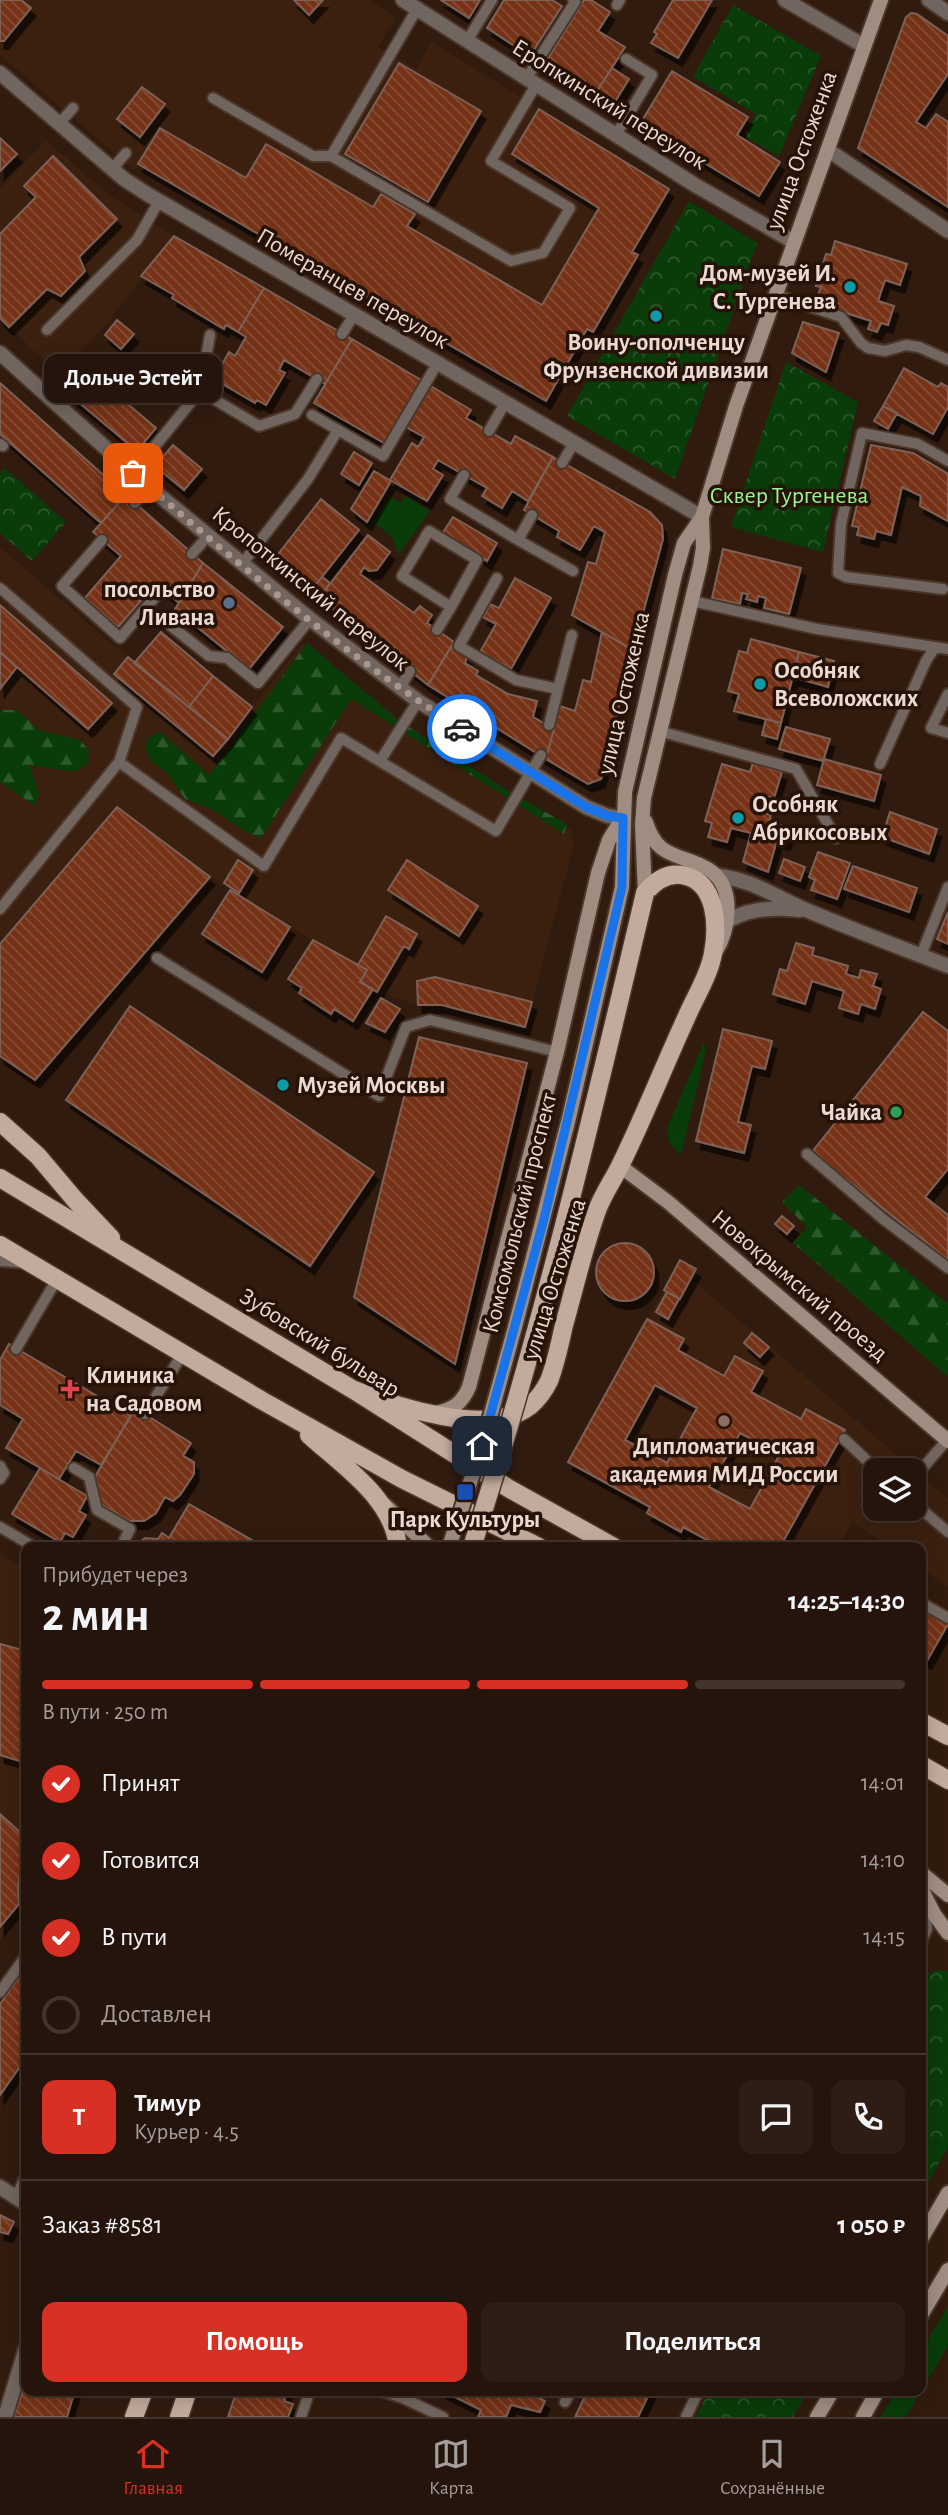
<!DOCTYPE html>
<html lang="ru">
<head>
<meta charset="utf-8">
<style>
	body { margin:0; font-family:"Alegreya Sans",sans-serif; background:#2d1d14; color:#f1f3f6; height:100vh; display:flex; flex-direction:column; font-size:26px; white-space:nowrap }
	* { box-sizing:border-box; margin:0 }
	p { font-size:23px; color:#a39e9d }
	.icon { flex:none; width:38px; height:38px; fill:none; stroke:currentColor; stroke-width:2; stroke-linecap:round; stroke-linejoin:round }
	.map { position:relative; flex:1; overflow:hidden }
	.drawer { position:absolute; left:21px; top:1542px; width:905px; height:854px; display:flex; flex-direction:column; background:#25140b; border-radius:14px; box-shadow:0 4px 18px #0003,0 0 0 2px #42332c }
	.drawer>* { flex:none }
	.buttons { position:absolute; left:863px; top:1458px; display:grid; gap:14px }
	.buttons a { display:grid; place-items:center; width:63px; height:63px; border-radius:14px; background:#25140b; box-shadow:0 4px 18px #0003,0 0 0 2px #42332c; font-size:35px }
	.pin { position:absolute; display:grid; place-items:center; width:60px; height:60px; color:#fff; margin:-30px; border-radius:14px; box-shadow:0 4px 10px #0006 }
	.courier { position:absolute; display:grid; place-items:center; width:70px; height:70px; margin:-35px; border:5px solid #1a73e8; border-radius:50%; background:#fff; color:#222; box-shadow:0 2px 9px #0007 }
	.bubble { position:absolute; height:49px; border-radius:14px; background:#25140b; box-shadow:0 4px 18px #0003,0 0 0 2px #42332c; font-size:23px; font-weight:700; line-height:49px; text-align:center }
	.head em { font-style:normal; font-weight:700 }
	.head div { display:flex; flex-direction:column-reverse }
	.head { display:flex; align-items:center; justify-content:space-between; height:119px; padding:0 21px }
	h1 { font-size:46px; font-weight:700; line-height:52px }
	.bar { display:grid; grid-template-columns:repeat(4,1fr); gap:10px 7px; align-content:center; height:84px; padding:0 21px }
	.bar i { height:9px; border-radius:5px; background:#42332c }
	.bar .current { background:#d93025 }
	.bar p { grid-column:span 4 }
	.line { display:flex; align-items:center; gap:18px; padding:0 21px; border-top:2px solid #42332c }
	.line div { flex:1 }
	.round { display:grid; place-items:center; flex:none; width:74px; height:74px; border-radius:14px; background:#2d1d14 }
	ol { padding:0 21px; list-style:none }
	li { display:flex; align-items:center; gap:21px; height:77px }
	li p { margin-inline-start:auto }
	li .icon { padding:7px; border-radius:50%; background:#d93025; color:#fff; stroke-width:4 }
	li:last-child { color:#a39e9d }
	li i { width:38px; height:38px; border:4px solid #42332c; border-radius:50% }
	.button { display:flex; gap:14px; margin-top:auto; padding:14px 21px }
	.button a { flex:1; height:80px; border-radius:14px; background:#d93025; color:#fff; font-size:28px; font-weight:700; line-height:80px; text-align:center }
	.button a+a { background:#2d1d14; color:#f1f3f6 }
	.menu { display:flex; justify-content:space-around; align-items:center; height:98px; border-top:2px solid #42332c; background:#25140b; font-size:19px; color:#a39e9d }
	.menu a { display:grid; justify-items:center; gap:4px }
	.menu .current { color:#d93025 }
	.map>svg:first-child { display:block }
</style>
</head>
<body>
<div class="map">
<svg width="948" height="2417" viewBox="0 0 948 2417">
	<defs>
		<pattern id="forest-firs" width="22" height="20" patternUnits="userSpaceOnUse" patternTransform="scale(1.75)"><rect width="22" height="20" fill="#093c08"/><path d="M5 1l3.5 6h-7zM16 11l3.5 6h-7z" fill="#2d582b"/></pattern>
		<pattern id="park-crowns" width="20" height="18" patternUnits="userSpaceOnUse" patternTransform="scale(1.75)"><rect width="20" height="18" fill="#093c08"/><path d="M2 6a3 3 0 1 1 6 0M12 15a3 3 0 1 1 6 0" fill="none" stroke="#2d582b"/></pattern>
		<pattern id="building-back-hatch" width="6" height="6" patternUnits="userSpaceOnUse" patternTransform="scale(1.75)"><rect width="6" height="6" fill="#743115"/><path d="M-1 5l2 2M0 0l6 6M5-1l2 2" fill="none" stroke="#884e36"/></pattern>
		<filter id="shadow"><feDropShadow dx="4.5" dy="8" stdDeviation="0" flood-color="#0009"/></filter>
	</defs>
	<rect width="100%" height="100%" fill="#311b0f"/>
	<path fill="#3b2010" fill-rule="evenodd" d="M0,0H371L395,18L378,47L416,69L432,42L669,189L632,251L638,255L593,332L586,329L546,401L139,164L134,170L0,55Z
		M46,141L112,197L174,236L104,327L58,373L0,318V188Z
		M0,547L134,663L227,738L303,643L403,722L517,798L570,829L574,844L532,1002L435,977L417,981L418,1005L377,992L360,982L366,970L290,927L210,877L118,807L0,944Z
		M691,1279L948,1499V1587L921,1568L920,1547H889L852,1522L838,1547H720L683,1527L681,1532L647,1513L650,1507L568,1462L664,1290L667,1292L656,1312L668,1318ZM875,1470H914V1508H875Z
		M0,1555L26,1569V1905L0,1941Z"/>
	<path fill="#093c08" d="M390,496L400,503L405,496L430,511L398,555L392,537L373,522Z
		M704,1042L706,1050L681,1155L669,1143L667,1128Z
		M948,2306V2345L906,2417H881L896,2391L920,2390L921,2351Z"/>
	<path fill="url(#forest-firs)" d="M307,643L398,720L513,794L567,824L564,834L351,699L261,838L248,833L213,810L185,799L167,773L150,760L146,751L147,738L160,732L209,775Z
		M0,710H17L39,730L80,740L89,750L88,764L75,772L29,765L39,793L35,806L0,782Z
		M799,1185L948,1304V1377L793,1243L807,1227L782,1202Z"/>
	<path fill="url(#park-crowns)" d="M733,5L821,56L779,156L744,136L756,114L693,77Z
		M689,201L757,243L675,479L567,416Z
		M786,362L858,402L823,552L731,527Z
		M4,468L66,522L32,561L0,533V473Z
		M939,1970L948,1971V2147L921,2195V1981L929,1973Z
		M709,2391V2390L808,2391L793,2417H696Z"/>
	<path fill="url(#building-back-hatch)" stroke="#7d6157" stroke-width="2" fill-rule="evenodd" filter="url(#shadow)" d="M0,0H21L31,8L4,41H0Z
		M294,0H323L309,15Z
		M441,0H480L469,18Z
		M504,0H552L562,6L530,56L487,28Z
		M584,0H591L610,12L598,31L625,47L594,96L544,65Z
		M673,0H712L678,58L651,43L657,34L654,32Z
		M911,13L917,14L948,36V74L916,122L926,128L936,114L948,122V207L858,148L906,17Z
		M399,63L481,111L428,202L345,154Z
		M612,68L629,79L613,105L595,94Z
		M672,71L748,117L737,135L780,162L759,196L640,124Z
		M142,87L165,104L140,137L117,119Z
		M539,109L669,189L632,252L638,255L593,332L587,329L546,401L138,164L160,128L246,178L266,144L373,207L381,194L415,214L407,226L542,305L599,208L512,154Z
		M0,138L17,154L0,171Z
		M53,156L117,219L79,257L85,271L61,296L47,289L9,327L0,318V234L36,197L24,186Z
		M174,236L264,288L238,332L226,325L224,329L172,298L174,295L141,276Z
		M835,241L907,264L900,285L885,280L878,301L894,306L888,325L881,323L877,332L868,329L871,321L815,303L821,287L816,286L826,254L831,255Z
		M264,288L352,339L325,384L284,360L279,370L285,373L266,405L257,400L255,403L214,379L229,352L235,356L246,337L238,332Z
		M117,320L134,334L121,349L105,335Z
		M803,322L839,333L826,372L792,353Z
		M352,339L421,380L384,443L314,403Z
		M85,368L156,428L137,451L65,391Z
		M904,368L938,387L941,383L948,387V407L933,434L883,406Z
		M0,383L126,495L101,523L0,434Z
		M429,385L471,410L466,418L511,444L515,436L553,457L528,501L512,491L502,508L482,496L487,488L438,460L433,469L443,475L427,501L390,480L412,443L418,447L424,437L406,427Z
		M883,406L897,413L888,429L874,421Z
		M173,445L202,469L184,490L155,466Z
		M871,445L913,453L948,474V521L920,506L921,496L902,487L891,535L876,531L874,539L857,535L859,527L852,526Z
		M354,452L372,463L359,485L341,474Z
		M553,457L650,512L662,525L663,539L633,650L572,615L588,562L596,564L605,532L594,526L580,550L557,537L559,531L524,510Z
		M374,471L391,481L367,522L351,509Z
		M126,495L203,563L179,603L156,583L118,627L85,598L121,556L93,532Z
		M321,499L359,530L310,592L272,562Z
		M453,517L497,543L487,561L442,534Z
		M368,535L390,552L377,570L369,571L364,567L360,574L414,613L420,606L425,610L432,615L427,623L454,642L428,685L319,598Z
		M723,549L801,568L789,614L764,608L766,598L758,596L757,602L746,599L748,594L742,593L740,604L712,598Z
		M203,563L283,627L249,669L175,609Z
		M322,577L330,583L319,598L310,592Z
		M515,578L551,598L511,669L480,652L496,624L483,617L490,604L499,608Z
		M0,605L112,703L88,729L0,652Z
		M161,632L213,676L189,707L134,663Z
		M602,632L633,650L601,779L588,784L546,759L560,706L575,711L583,680L591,682Z
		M751,639L799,652L781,723L734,711L739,694L728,691L739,651L747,653Z
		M451,647L467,657L465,663L478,671L476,675L508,694L537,701L533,717L554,729L546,759L428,685Z
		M0,652L17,667L0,689Z
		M799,652L834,661L828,687L793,677Z
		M128,657L228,739L213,756L114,674Z
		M213,676L252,707L228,739L189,707Z
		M766,719L781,723L777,739L762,735Z
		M786,727L830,739L823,761L779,749Z
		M824,759L881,775L874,801L817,785Z
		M753,763L782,772L774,798L761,795L756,811L771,815L769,822L790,828L786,842L777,840L768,872L743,862L751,833L731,828L727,842L708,837L712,823L705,821L722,764L750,772Z
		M117,807L210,877L35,1080L0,1056V944Z
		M890,812L937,829L929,854L882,837Z
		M818,852L850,863L837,899L811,890L815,880L809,877Z
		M784,859L805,867L800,881L779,873Z
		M238,860L253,870L239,893L224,883Z
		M407,860L478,906L459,936L388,890Z
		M853,866L917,888L909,912L844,889Z
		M230,890L290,927L262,972L202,934Z
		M948,912V944L937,939Z
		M386,916L417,934L409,949L404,946L377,992L360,982L367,970L358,965Z
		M313,940L367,970L360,982L373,989L353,1021L334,1009L331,1014L299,993L302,988L288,979Z
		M796,943L814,948L812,955L848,966L846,974L859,978L861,970L877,974L873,986L881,989L875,1009L861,1004L858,1014L839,1008L844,991L812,981L805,1004L773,994L780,969L787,971Z
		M435,977L532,1002L525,1027L442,1005H418L417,981Z
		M381,998L400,1009L385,1032L366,1023Z
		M130,1006L374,1172L310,1266L66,1100Z
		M923,1012L948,1031V1169L925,1197L948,1215V1260L812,1152Z
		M723,1029L772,1041L765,1069L752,1066L738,1122L751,1125L744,1153L696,1141Z
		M419,1037L527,1063L455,1364L354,1297Z
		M782,1216L794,1226L787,1234L775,1224Z
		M596 1272a29 29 0 1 1 58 0a29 29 0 1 1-58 0Z
		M680,1260L696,1269L680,1299L664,1290Z
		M667,1292L679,1299L668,1319L656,1312Z
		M647,1319L684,1339L678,1350L724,1376L735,1356L763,1371L751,1392L801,1419L806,1409L845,1430L780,1547H720L683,1527L681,1532L647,1513L650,1507L568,1462ZM655,1385L697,1408L667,1463L625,1440ZM740,1433L780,1454L750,1509L709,1487Z
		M752,1333L769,1347L760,1357L744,1343Z
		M9,1344L131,1416L101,1465L76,1451L59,1479L6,1448L23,1419L0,1405V1360Z
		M135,1408L191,1443L183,1456L194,1462V1474L180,1495L173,1501L165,1497L156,1513L144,1521H130L102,1505L95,1477Z
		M40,1468L87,1496L79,1511L86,1515L73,1537L65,1533L60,1542L12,1514Z
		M189,1504L264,1547H134L145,1538L158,1539L162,1533L169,1538Z
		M920,1609L948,1624L927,1661L920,1657Z
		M0,1644L26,1651V1763L0,1755Z
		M0,1814L21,1833L26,1828V1859L21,1869L18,1886L19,1904L0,1927Z
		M26,1967V2058L0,2095V2004Z
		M0,2215L14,2222L8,2234L0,2232Z
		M26,2380V2390H75L67,2417H14Z
		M237,2390H287L284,2401L293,2404L288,2417H228Z
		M441,2390H524L545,2401L540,2412L511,2405L506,2417H478L481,2410Z
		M588,2390H651L638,2417H575Z"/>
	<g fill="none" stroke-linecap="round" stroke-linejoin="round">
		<defs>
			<path id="lane" d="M617,5L620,0
				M467,41L492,0
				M526,79L575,2L573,0
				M213,98L313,156H331L511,261L543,253L570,208L491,161L536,85
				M59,124L73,108
				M616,135L652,75L626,59
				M331,156L417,9
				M112,169L126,153
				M776,295L841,317L861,343L868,348L885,351L906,345L919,347L948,360
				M47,330L137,240L159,201
				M342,334L354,315
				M200,391L259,426L295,414L317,379
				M312,415L383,456L437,364
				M489,431L505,403
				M0,444L3,446
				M562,463L574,443
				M133,473L200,391L210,335
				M464,475L450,499L518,540
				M135,503L149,487
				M532,515L518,540L573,571
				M102,540L62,586L120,638L162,589
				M192,554L208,536
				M242,564L308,479L338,430
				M497,578L459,646L516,680L558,689L549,725
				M0,588L137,707L119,762
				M943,589L846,577L838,573L841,524L862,433L918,444L948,461
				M692,601L817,629L948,649
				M171,626L209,656L227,658L258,683L310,619
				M437,630L451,607L402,576L429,531L477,560L451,607
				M400,688L410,671
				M558,689L572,635
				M948,694L931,728L948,733
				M659,731L796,769L836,838
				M380,761L418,701
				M880,764L926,661L935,647
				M0,909L119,762L264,866L341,738L496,831L541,755
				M921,955L948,887
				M157,958L379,1096L406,1027L430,1020L557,1052
				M807,1154L883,1219L948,1268
				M16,1349L57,1279
				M145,1414L183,1353
				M844,1439L877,1470
				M0,1466L4,1473L0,1479
				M74,1468L89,1477L97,1510L130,1529L121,1547
				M914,1478L947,1440
				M914,1503L948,1532
				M0,1527L34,1547
				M920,1602L948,1618
				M920,1944L927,1929L925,1900
				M0,1992L26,1956
				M379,2390L403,2398L443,2417
				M565,2402L571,2390
				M301,2417L310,2390
				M686,2417L699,2390"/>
			<path id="street" d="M403,0L695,185L794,242
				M785,0L864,46
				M929,0L948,13
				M0,73L124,179L147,194L702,517
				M828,150L948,231
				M0,353L149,487L310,619L418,701L586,807L608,816L623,818
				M715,875C757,881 774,897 811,912C856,931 902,948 948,966
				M720,926C744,908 771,907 800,910
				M0,1259L26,1261
				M0,2187L26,2204
				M18,2198L26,2180
				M5,2417L26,2348"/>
			<path id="secondary" d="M646,822C657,860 681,853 708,869C737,887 729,930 715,953
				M645,893L642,825L644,798L700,566L703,548L702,517
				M620,1166L668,1202L948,1441
				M515,1327L569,1118L622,887L625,792L675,575L684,543L702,517L736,406L881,0
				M436,1413C453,1410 462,1403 469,1387L557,1052L598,873L609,840L622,819
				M385,1505L429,1547
				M920,1872L948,1895
				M920,1886L934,1914L948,1933
				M920,2241L948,2193
				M920,2317L948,2270
				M817,2417L833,2390
				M863,2417L878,2390"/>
			<path id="primary" d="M0,1122L38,1156L76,1201L111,1238
				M0,1178L352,1389L508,1488L614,1547
				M0,1245L261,1400L402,1479L539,1547
				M352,1389C394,1406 489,1438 530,1406C538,1399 544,1391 549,1381C556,1363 560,1343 564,1325C575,1286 584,1246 598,1208C604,1193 613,1180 620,1166C644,1117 664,1066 687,1016C695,997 710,974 713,953C718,927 717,884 686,876C669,871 655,881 645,893
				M309,1435C343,1466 393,1498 398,1547
				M920,1721L948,1736
				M920,1764L948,1780
				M134,2417L144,2390
				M179,2417L188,2390"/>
		</defs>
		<use href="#lane" stroke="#4b362a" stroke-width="14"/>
		<use href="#street" stroke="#4b362a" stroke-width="18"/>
		<use href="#secondary" stroke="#4b362a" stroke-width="18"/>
		<use href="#primary" stroke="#4b362a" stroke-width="21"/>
		<use href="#lane" stroke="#71665f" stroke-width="10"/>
		<use href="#street" stroke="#71665f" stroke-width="14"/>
		<use href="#secondary" stroke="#9f8d82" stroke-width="14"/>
		<use href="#primary" stroke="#c2ab9d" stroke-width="18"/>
		<defs>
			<path id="secondary-bridge" d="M449,1547L482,1446L515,1327"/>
			<path id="primary-bridge" d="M472,1547C541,1332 593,1113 645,893"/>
		</defs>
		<use href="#secondary-bridge" stroke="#4b362a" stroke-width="18" stroke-linecap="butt"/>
		<use href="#primary-bridge" stroke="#4b362a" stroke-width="21" stroke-linecap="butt"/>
		<use href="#secondary-bridge" stroke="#9f8d82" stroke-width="14"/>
		<use href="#primary-bridge" stroke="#c2ab9d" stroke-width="18"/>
	</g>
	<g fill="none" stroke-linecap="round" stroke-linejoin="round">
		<path stroke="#a9978e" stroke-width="7" stroke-dasharray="0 12.6" d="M133,473C235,561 347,657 462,729"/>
		<path stroke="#1a73e8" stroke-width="9" d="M462,729L586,807L608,816L623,818L622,887L544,1219L482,1446"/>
	</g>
	<g fill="#0f9aa8" stroke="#261207" stroke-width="2.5">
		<circle cx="850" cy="287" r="7"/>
		<circle cx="656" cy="316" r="7"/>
		<circle cx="760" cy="684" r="7"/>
		<circle cx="738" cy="818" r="7"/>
		<circle cx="283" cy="1085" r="7"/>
	</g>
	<circle fill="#5c6f8a" stroke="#261207" stroke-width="2.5" cx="229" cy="603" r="7"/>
	<circle fill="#2e9e5b" stroke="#261207" stroke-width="2.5" cx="896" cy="1112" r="7"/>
	<path fill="#e0444e" stroke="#261207" stroke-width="2.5" d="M66.5 1378.5h7v7h7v7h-7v7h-7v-7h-7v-7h7z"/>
	<circle fill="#8d6e63" stroke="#261207" stroke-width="2.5" cx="724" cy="1421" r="7"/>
	<rect fill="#1a4fb4" stroke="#261207" stroke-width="2.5" x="456" y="1483" width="18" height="18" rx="3.5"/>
	<g text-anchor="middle" stroke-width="7" stroke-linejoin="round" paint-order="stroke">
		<g font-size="24" fill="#e9dad2" stroke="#261207">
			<text transform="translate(610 104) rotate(32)" y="8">Еропкинский переулок</text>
			<text transform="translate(801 150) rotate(-70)" y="8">улица Остоженка</text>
			<text transform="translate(353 288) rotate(30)" y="8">Померанцев переулок</text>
			<text transform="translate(311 588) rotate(39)" y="8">Кропоткинский переулок</text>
			<text transform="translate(623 693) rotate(-77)" y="8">улица Остоженка</text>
			<text transform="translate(519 1213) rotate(-76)" y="8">Комсомольский проспект</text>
			<text transform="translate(554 1279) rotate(-73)" y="8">улица Остоженка</text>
			<text transform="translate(800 1285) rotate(40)" y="8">Новокрымский проезд</text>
			<text transform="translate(320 1342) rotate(32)" y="8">Зубовский бульвар</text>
		</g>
		<g font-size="24" font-weight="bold" fill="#e9dad2" stroke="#261207" text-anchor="start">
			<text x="836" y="281" text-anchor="end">Дом-музей И.<tspan x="836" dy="28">С. Тургенева</tspan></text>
			<text x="656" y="350" text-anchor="middle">Воину-ополченцу<tspan x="656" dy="28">Фрунзенской дивизии</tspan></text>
			<text x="215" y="597" text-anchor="end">посольство<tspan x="215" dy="28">Ливана</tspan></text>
			<text x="774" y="678">Особняк<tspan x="774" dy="28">Всеволожских</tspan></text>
			<text x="752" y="812">Особняк<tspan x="752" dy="28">Абрикосовых</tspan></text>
			<text x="297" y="1093">Музей Москвы</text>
			<text x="882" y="1120" text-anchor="end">Чайка</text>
			<text x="86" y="1383">Клиника<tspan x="86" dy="28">на Садовом</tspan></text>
			<text x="724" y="1454" text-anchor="middle">Дипломатическая<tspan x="724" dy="28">академия МИД России</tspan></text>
			<text x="465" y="1527" text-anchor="middle">Парк Культуры</text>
		</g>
		<g font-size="24" fill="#98f592" stroke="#261207">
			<text x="789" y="503">Сквер Тургенева</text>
		</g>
	</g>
</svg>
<div class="buttons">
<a><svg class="icon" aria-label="layers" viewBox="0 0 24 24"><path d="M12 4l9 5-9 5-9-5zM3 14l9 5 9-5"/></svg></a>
</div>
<div class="pin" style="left:133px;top:473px;background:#ea580c"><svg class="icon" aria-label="bag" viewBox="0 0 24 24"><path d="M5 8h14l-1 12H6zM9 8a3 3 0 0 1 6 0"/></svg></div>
<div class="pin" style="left:482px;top:1446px;background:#1f2937"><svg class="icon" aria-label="home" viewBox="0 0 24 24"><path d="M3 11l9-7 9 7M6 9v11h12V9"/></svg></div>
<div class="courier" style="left:462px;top:729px"><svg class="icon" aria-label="car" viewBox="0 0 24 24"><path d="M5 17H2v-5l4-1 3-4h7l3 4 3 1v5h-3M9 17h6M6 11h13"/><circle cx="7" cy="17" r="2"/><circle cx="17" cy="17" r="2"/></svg></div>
<div class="bubble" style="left:44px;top:354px;width:178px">Дольче Эстейт</div>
<section class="drawer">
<div class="head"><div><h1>2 мин</h1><p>Прибудет через</p></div><em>14:25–14:30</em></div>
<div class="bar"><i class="current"></i><i class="current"></i><i class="current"></i><i></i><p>В пути · 250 m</p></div>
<ol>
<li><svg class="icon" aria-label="check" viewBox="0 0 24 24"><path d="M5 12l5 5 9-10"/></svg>Принят<p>14:01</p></li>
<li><svg class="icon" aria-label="check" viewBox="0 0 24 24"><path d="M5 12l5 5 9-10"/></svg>Готовится<p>14:10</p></li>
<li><svg class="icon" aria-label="check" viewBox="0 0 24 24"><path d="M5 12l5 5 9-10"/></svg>В пути<p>14:15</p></li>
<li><i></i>Доставлен</li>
</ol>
<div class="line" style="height:126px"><b class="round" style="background:#d93025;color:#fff">Т</b><div><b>Тимур</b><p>Курьер · 4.5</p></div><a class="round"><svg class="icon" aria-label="chat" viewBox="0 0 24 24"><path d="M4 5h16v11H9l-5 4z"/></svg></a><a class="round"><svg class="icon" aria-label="phone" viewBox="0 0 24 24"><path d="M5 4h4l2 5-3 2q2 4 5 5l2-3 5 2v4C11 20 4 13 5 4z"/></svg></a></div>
<div class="line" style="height:91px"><div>Заказ #8581</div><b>1 050 ₽</b></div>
<div class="button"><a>Помощь</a><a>Поделиться</a></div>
</section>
</div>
<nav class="menu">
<a class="current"><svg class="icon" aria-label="home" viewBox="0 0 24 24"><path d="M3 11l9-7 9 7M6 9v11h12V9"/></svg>Главная</a>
<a><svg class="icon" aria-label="map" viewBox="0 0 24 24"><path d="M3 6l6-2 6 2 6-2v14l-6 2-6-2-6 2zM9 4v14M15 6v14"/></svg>Карта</a>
<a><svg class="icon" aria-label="saved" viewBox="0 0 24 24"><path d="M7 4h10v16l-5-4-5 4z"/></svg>Сохранённые</a>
</nav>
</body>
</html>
